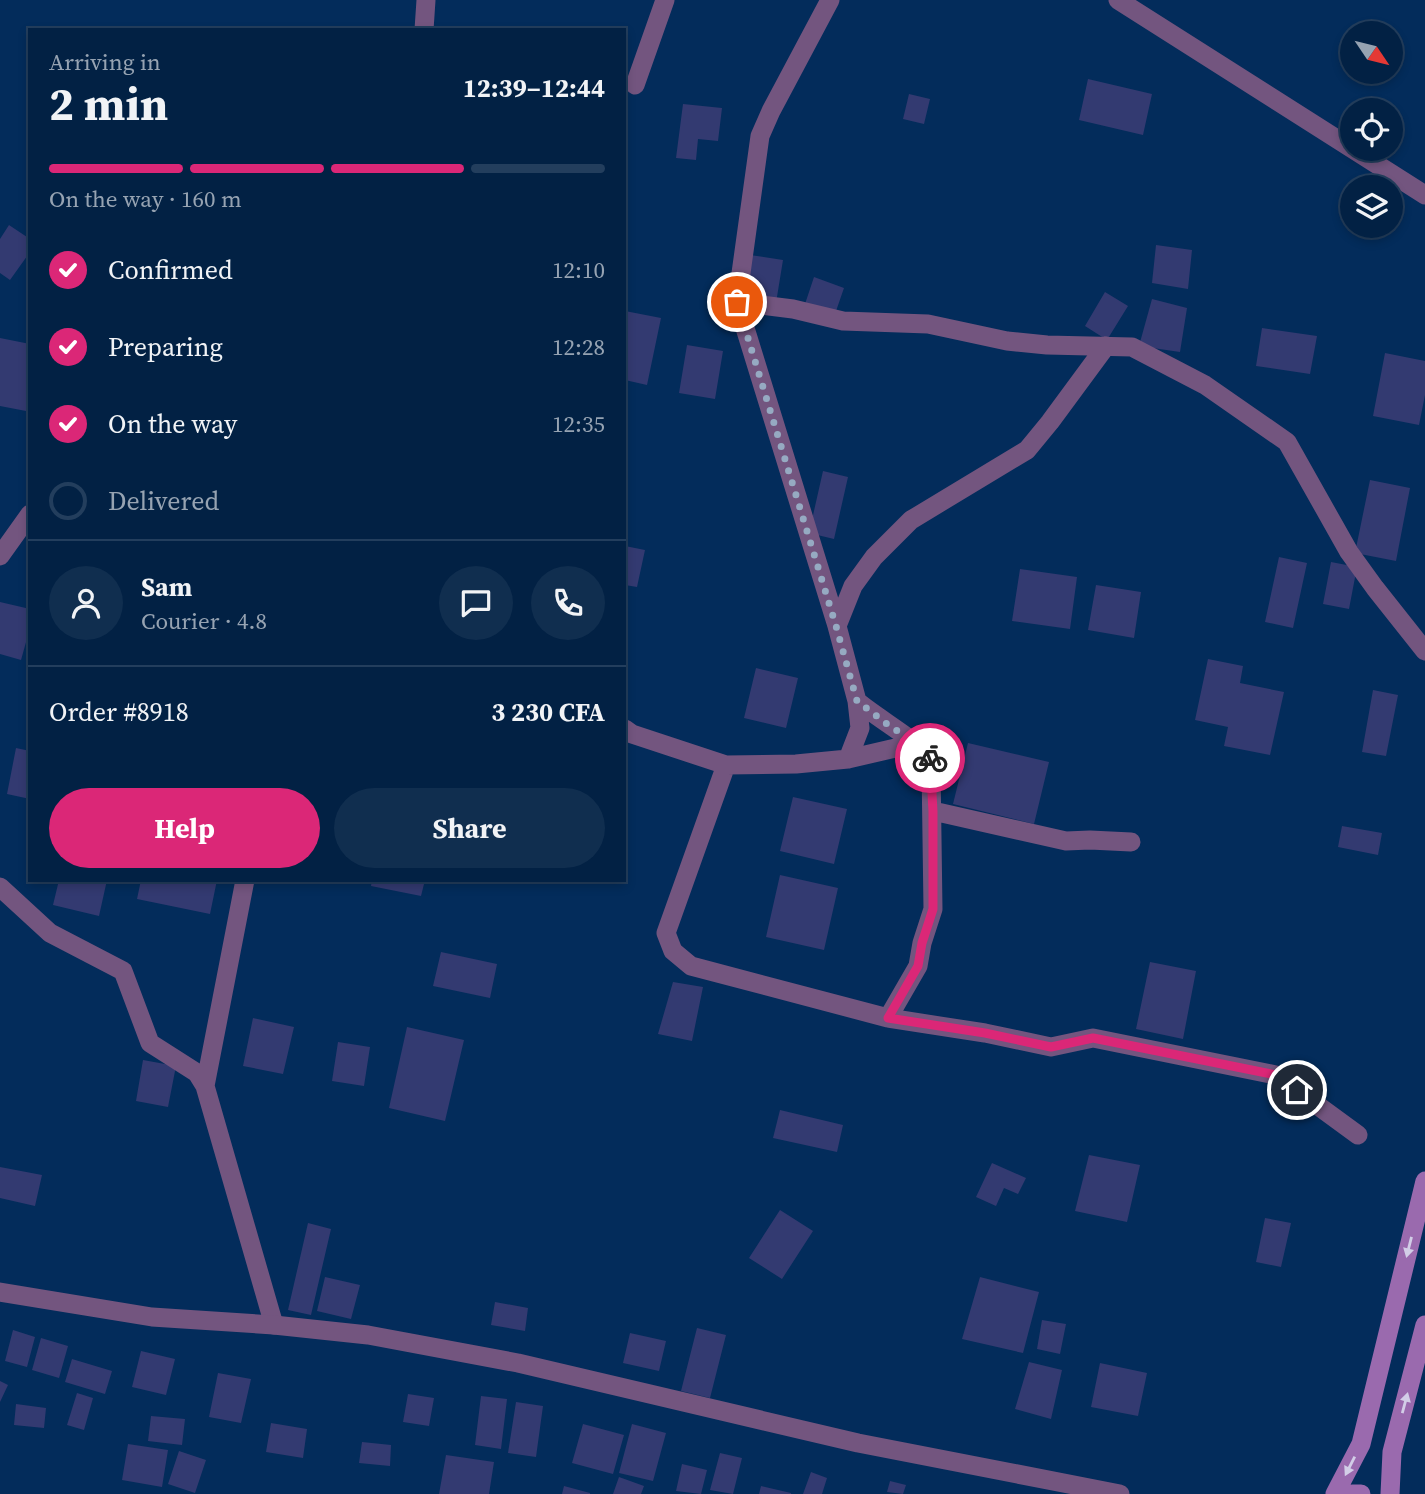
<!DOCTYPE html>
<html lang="en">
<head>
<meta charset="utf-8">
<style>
	body { margin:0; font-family:"Source Serif 4",serif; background:#102e4f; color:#f1f3f6; height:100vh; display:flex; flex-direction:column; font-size:26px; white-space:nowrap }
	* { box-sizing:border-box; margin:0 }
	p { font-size:23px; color:#96a3b2 }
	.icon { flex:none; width:38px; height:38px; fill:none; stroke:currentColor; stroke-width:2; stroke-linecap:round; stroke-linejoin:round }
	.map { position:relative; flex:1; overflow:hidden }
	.panel { position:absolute; left:28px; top:28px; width:598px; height:854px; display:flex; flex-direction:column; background:#022144; border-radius:0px; box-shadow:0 4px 10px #0003,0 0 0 2px #233e5d }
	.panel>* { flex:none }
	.needle { width:46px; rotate:125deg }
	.fabs { position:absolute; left:1340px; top:21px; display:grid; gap:14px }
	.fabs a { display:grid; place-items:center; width:63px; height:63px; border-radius:50%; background:#022144; box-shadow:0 4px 10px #0003,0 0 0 2px #233e5d; font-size:35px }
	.pin { position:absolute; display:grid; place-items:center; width:60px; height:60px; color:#fff; margin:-30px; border:4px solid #fff; border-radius:50%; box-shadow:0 2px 7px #0007 }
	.courier { position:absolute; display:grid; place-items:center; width:70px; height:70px; margin:-35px; border:5px solid #db2777; border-radius:50%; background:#fff; color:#222; box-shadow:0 2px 9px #0007 }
	.headline em { font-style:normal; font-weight:700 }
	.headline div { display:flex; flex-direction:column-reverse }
	.headline { display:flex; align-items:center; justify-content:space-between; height:119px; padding:0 21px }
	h1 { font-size:46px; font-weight:700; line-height:52px }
	.bar { display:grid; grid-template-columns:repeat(4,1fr); gap:10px 7px; align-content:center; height:84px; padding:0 21px }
	.bar i { height:9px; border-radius:5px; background:#233e5d }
	.bar .current { background:#db2777 }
	.bar p { grid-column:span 4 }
	.line { display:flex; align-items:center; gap:18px; padding:0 21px; border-top:2px solid #233e5d }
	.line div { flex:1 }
	.round { display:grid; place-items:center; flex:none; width:74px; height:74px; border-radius:37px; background:#102e4f }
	ol { padding:0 21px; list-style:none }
	li { display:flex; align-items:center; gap:21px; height:77px }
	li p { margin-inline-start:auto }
	li .icon { padding:7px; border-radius:50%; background:#db2777; color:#fff; stroke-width:4 }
	li:last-child { color:#96a3b2 }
	li i { width:38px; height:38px; border:4px solid #233e5d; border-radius:50% }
	.cta { display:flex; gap:14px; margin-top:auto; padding:14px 21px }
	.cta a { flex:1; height:80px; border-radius:42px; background:#db2777; color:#fff; font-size:28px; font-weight:700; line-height:80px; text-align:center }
	.cta a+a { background:#102e4f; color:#f1f3f6 }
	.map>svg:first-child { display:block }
</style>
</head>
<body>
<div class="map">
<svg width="1425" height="1494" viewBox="0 0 1425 1494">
	<rect width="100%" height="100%" fill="#032c5b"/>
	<path fill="#333a71" d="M1088,79L1152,94L1143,135L1079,120Z
		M909,94L930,99L924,124L903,119Z
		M683,104L722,108L718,141L698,139L696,160L676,158Z
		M9,225L30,239V252L10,280L0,273V239Z
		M1156,245L1192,250L1188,289L1152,283Z
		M750,255L783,260L776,303L743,297Z
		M814,277L844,288L835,314L805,304Z
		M1105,292L1128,306L1107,340L1085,326Z
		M1152,299L1187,308L1180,352L1139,346Z
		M625,311L661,318L647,385L625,380Z
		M1262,328L1317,336L1310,374L1256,366Z
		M0,338L30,344V392L26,411L0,406Z
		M687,345L723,351L715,399L679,393Z
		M1385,353L1425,361V395L1419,425L1373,416Z
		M823,471L848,477L834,539L809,533Z
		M1370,480L1410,488L1396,561L1355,553Z
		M625,546L645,550L637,587L625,585L627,574L625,573Z
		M1279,557L1307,563L1293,628L1265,622Z
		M1331,562L1357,567L1349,609L1323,604Z
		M1020,569L1077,577L1070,629L1012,621Z
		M1096,585L1141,592L1134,638L1088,630Z
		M0,602L30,609V628L21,660L0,654Z
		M1208,659L1243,666L1240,683L1284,692L1270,755L1224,746L1228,727L1195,720Z
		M756,668L798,678L786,728L744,718Z
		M1373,690L1398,695L1386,756L1362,752Z
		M968,743L1049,762L1034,824L953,804Z
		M16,748L30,751V799L7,794Z
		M793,797L847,809L834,864L780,851Z
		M1342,826L1382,833L1378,855L1338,847Z
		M780,875L838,888L824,950L766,937Z
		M59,880H107L99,916L53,905Z
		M141,880H217L210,914L137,899Z
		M372,880H425L421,896L371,886Z
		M441,952L497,964L490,998L433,986Z
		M1150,962L1196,971L1183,1039L1136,1029Z
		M673,982L703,987L692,1041L658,1034Z
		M253,1018L294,1027L283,1074L243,1066Z
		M407,1027L464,1040L445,1121L389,1108Z
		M338,1042L370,1047L364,1086L332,1081Z
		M143,1060L176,1066L168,1107L136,1101Z
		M780,1110L843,1125L837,1152L773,1138Z
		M1089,1155L1140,1165L1127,1222L1075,1211Z
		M992,1163L1026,1178L1018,1194L1004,1188L996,1206L976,1197Z
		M0,1167L42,1175L35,1206L0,1198Z
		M780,1210L813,1231L782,1279L749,1258Z
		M1265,1218L1291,1223L1281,1267L1256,1262Z
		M308,1223L331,1229L311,1315L288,1310Z
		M325,1277L360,1285L351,1319L317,1311Z
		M980,1277L1039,1292L1023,1353L962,1339Z
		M495,1302L528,1308L525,1331L491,1325Z
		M1042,1320L1066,1324L1060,1354L1037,1349Z
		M697,1328L726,1335L710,1398L681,1391Z
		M13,1330L35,1337L27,1367L5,1361Z
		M630,1333L666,1341L659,1371L623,1363Z
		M41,1338L68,1346L59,1378L32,1370Z
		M141,1351L175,1359L166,1395L132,1387Z
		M72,1359L112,1371L105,1394L65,1382Z
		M1029,1362L1062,1370L1051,1419L1015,1409Z
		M1100,1363L1147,1373L1138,1416L1091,1407Z
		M218,1373L251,1379L241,1423L209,1417Z
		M0,1381L8,1385L0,1402Z
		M77,1393L93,1398L84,1430L67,1425Z
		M408,1394L434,1398L429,1426L403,1422Z
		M481,1396L507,1399L501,1449L475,1445Z
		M516,1402L543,1406L536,1457L508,1453Z
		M16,1404L46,1408L44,1428L14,1425Z
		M151,1416L185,1419L182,1445L148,1441Z
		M271,1423L307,1429L303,1458L266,1452Z
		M583,1424L624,1435L613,1474L572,1463Z
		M632,1424L666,1433L653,1481L619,1473Z
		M362,1442L391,1445L390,1466L359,1463Z
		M128,1444L168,1450L162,1487L122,1480Z
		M179,1451L206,1460L195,1493L168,1484Z
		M720,1453L742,1458L733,1494L710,1490Z
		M446,1455L494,1462L489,1494H439Z
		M682,1464L707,1470L701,1494L676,1491Z
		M811,1472L827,1478L822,1494H803Z
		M619,1477L644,1486L641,1494H613Z
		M890,1481L906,1485L903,1494L887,1492Z
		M564,1486L590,1493V1494H562Z
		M761,1486L791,1493V1494H759Z"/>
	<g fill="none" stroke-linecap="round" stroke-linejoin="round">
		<path stroke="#73557f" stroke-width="19" d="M830,0L771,111L760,136L737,302L837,626L857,701L860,728L848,759
			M1118,0L1425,195
			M424,30L426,0
			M635,85L665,0
			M737,302L793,309L843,321L928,324L1007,341L1047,345L1132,347L1205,385L1287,442L1349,552L1375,588L1425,651
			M0,556L30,514
			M837,626L853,586L874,557L911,520L1027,450L1050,422L1106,346
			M857,701C869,712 925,747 930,756C931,759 931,763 931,767L933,909L922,943L918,966L888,1018
			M625,729L632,734L726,765L796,764L848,759L917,743
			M726,765L666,933L673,951L691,966L888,1018L985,1033L1051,1047L1093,1038L1276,1075L1358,1135
			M933,811L1066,841L1090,840L1131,842
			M0,887L50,933L123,971L150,1043L197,1073L205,1086L274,1325
			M205,1086L245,880"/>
		<path stroke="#73557f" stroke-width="19" d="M0,1292L152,1317L274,1325L368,1335L518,1363L858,1443L1120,1494"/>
		<path stroke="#9a6aae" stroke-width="19" d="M1335,1494L1361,1444L1425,1181
			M1352,1494H1361
			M1390,1494L1392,1452L1425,1325"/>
	</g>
	<defs><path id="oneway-solid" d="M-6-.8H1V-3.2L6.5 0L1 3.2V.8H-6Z" transform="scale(1.75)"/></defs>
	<g fill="#d2cde7">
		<use href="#oneway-solid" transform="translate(1409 1247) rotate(104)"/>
		<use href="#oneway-solid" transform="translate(1405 1403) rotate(-75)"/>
		<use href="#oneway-solid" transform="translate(1350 1466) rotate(117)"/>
	</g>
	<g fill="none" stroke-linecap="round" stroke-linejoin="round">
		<path stroke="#96aac2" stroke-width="7" stroke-dasharray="0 12.6" d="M737,302L836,626L857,701L891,727L917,743L930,758"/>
		<path stroke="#db2777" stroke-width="9" d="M930,758L933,811V909L922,943L918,966L888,1018L985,1033L1051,1047L1093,1038L1276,1075L1297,1090"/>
	</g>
</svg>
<div class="fabs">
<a><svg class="needle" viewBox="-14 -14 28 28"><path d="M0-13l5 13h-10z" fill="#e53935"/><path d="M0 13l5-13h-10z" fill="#96a3b2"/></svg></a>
<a><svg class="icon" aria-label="locate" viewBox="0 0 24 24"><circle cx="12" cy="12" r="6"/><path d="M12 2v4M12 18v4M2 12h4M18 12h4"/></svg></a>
<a><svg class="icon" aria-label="layers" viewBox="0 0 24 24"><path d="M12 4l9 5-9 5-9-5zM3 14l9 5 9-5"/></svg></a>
</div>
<div class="pin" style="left:737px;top:302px;background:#ea580c"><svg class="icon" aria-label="bag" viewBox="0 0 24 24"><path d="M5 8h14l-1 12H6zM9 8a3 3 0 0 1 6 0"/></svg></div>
<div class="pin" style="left:1297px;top:1090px;background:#1f2937"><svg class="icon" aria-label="home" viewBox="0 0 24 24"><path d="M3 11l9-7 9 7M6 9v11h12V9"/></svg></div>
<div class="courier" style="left:930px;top:758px"><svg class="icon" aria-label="bike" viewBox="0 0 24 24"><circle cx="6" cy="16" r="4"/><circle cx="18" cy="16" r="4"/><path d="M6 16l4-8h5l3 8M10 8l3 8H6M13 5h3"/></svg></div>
<section class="panel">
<div class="headline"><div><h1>2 min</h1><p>Arriving in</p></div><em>12:39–12:44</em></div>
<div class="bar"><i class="current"></i><i class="current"></i><i class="current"></i><i></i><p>On the way · 160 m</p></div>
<ol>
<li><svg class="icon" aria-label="check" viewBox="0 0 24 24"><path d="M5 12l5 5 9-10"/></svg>Confirmed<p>12:10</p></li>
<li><svg class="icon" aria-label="check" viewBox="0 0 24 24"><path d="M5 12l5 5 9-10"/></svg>Preparing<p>12:28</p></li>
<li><svg class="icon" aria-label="check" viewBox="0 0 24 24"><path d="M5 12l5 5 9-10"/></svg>On the way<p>12:35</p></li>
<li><i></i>Delivered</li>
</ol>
<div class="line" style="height:126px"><a class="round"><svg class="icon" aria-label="person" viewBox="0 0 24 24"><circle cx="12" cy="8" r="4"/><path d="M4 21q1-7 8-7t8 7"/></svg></a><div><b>Sam</b><p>Courier · 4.8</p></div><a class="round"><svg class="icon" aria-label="chat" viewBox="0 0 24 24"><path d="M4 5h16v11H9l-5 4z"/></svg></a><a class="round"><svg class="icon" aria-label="phone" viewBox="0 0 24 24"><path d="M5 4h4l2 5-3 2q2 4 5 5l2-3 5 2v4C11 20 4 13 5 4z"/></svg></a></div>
<div class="line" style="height:91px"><div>Order #8918</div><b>3 230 CFA</b></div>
<div class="cta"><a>Help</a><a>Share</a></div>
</section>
</div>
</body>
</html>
